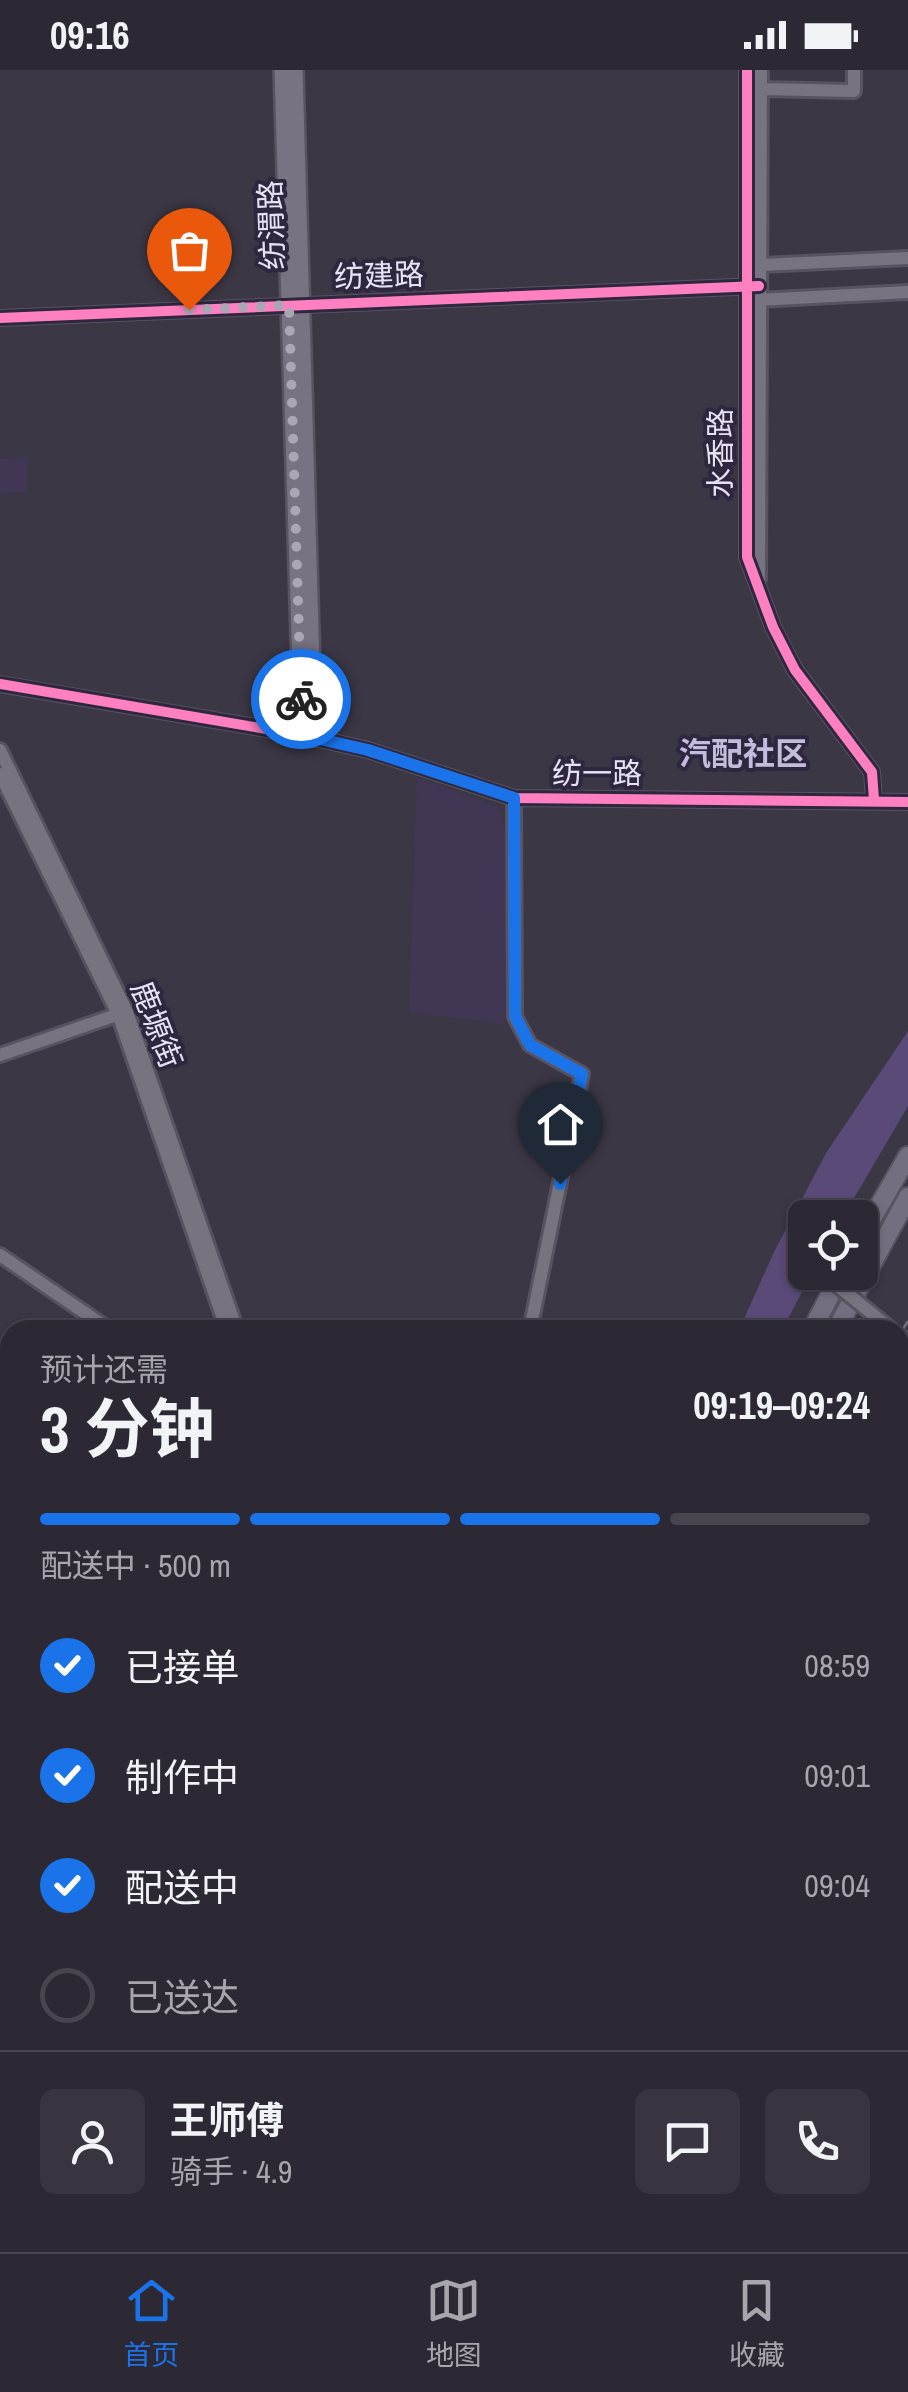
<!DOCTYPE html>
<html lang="zh">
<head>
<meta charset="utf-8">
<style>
	body { margin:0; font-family:"Archivo Narrow","Noto Sans SC",sans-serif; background:#383540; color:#f1f3f6; height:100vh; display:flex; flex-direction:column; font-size:38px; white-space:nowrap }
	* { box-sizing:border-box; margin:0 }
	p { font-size:32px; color:#a6a6ac }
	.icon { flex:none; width:55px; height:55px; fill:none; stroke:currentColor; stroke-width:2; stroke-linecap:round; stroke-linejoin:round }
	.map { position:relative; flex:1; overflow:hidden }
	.details { position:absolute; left:0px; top:1250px; width:910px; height:932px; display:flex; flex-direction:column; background:#2c2934; border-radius:30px 30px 0 0; box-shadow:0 2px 8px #0004,0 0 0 2px #48454f }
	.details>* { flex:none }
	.controls { position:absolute; left:788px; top:1130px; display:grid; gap:20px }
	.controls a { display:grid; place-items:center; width:90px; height:90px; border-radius:15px; background:#2c2934; box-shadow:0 2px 8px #0004,0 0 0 2px #48454f; font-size:50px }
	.pin { position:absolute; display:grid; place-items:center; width:85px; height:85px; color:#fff; margin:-102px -42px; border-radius:50% 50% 50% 0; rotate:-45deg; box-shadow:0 0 10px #0007 }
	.pin .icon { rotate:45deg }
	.courier { position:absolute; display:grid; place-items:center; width:100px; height:100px; margin:-50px; border:8px solid #1a73e8; border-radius:50%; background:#fff; color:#222; box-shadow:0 2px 12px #0007 }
	.summary em { font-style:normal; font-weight:700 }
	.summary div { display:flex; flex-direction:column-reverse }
	.summary { display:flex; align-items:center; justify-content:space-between; height:170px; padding:0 40px }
	h1 { font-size:65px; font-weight:700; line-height:75px }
	.bar { display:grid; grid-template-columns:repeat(4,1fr); gap:15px 10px; align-content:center; height:120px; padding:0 40px }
	.bar i { height:12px; border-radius:8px; background:#48454f }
	.bar .active { background:#1a73e8 }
	.bar p { grid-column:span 4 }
	.line { display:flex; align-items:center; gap:25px; padding:0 40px; border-top:2px solid #48454f }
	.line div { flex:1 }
	.round { display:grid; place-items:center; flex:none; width:105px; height:105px; border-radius:15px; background:#383540 }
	ol { padding:0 40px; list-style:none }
	li { display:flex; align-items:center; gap:30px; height:110px }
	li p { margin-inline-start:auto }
	li .icon { padding:10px; border-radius:50%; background:#1a73e8; color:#fff; stroke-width:4 }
	li:last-child { color:#a6a6ac }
	li i { width:55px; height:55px; border:5px solid #48454f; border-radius:50% }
	.status { display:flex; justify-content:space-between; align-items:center; height:70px; padding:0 50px; background:#2c2934; direction:ltr }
	.status svg { height:28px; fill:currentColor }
	.dock { display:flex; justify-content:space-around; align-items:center; height:140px; border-top:2px solid #48454f; background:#2c2934; font-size:28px; color:#a6a6ac }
	.dock a { display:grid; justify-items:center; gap:5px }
	.dock .active { color:#1a73e8 }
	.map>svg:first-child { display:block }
</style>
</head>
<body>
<div class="status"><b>09:16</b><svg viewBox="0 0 49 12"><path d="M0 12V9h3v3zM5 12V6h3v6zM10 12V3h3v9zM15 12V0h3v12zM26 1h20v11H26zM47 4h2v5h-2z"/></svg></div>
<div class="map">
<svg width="908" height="2182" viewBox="0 0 908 2182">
	<rect width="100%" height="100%" fill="#3b3745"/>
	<path fill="#413755" d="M27,387V422L0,423V389Z
		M417,707L498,737L507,767L505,954L409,942Z"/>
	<path fill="#594a77" d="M908,961V1036L843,1147L805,1148V1202L812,1203L782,1260H739L774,1182L826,1083Z"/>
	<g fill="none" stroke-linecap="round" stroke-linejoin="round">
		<defs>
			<path id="minor" d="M747,0V487L773,557L795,600L872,702L874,730
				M760,19L854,21V0
				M760,195L908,188
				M759,230L908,222
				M0,248L759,216
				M759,509L761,0
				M0,614L302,665L368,680L514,728L908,732
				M0,680L127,942L237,1260
				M0,704L118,944L227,1260
				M514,728L515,947L530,975L582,1004L530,1260
				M0,985L125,942
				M0,1185L110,1260
				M0,1387L10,1384
				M0,1764L10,1763
				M0,1775H10
				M900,1981L908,1983
				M308,2182L316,2172"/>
			<path id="major" d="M282,0L302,665
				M295,0L314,668"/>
			<path id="highway" d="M860,1169L908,1086
				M812,1260L842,1202
				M836,1260L908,1127
				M471,2182L474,2172
				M494,2182L497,2172"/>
		</defs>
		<use href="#minor" stroke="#575360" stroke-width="18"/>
		<use href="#major" stroke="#575360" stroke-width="20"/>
		<use href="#highway" stroke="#575360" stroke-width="22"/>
		<use href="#minor" stroke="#77747f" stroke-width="12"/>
		<use href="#major" stroke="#777382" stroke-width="15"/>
		<use href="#highway" stroke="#746e80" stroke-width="18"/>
		<path stroke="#73707b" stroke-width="2.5" stroke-dasharray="15 8" stroke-linecap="butt" d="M900,1264L908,1251
			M593,2182L595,2172
			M694,2182L697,2172"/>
		<defs>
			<path id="minor-bridge" d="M821,1202L892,1260
				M900,1266L908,1273"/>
		</defs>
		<use href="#minor-bridge" stroke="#575360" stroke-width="18" stroke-linecap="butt"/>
		<use href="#minor-bridge" stroke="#77747f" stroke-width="12"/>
		<defs>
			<path id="cycleway" d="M747,0V487L773,557L795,600L872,702L874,730
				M0,248L759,216
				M0,614L302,665L368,680L514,728L908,732"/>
		</defs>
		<use href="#cycleway" stroke="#2f2740" stroke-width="16"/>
		<use href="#cycleway" stroke="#ff80c0" stroke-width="10"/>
	</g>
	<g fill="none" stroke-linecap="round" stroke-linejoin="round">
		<path stroke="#aba6b6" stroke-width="10" stroke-dasharray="0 18" d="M189,240L289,235L301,629"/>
		<path stroke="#1a73e8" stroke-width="12" d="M301,629L302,665L368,680L514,728L515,946L530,975L582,1004L560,1114"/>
	</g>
	<g text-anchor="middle" stroke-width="8" stroke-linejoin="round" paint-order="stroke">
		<g font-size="30" fill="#e7e2f3" stroke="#2f2740">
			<text transform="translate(272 155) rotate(-92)" y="10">纺渭路</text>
			<text transform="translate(379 206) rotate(-2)" y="10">纺建路</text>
			<text transform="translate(721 383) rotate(-90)" y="10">水香路</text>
			<text x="597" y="714">纺一路</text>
			<text transform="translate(156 955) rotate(69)" y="10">鹿塬街</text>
		</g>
		<g font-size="32" font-weight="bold" fill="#c5bbdc" stroke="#2f2740">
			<text x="743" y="695">汽配社区</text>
		</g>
	</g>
</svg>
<div class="controls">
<a><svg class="icon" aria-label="locate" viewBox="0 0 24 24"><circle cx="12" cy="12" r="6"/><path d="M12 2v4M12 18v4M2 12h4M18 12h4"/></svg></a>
</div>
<div class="pin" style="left:189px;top:240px;background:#ea580c"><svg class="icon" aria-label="bag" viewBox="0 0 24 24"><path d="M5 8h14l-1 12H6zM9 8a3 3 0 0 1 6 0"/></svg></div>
<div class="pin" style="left:560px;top:1114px;background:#1f2937"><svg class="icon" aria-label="home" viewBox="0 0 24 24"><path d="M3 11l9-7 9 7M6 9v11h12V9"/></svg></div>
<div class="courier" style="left:301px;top:629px"><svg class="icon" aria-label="bike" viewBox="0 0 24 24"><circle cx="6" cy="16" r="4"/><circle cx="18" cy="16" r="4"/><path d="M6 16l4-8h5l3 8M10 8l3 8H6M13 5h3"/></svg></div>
<section class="details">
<div class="summary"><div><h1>3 分钟</h1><p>预计还需</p></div><em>09:19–09:24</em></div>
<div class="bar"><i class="active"></i><i class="active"></i><i class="active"></i><i></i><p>配送中 · 500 m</p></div>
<ol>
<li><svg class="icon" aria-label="check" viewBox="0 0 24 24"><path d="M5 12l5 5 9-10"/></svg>已接单<p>08:59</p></li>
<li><svg class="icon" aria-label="check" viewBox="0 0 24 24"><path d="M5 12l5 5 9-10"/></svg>制作中<p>09:01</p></li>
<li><svg class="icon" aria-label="check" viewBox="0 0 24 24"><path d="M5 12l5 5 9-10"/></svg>配送中<p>09:04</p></li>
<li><i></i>已送达</li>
</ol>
<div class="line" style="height:180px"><a class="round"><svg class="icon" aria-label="person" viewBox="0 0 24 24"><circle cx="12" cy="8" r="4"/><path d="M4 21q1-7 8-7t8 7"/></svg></a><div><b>王师傅</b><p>骑手 · 4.9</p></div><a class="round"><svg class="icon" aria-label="chat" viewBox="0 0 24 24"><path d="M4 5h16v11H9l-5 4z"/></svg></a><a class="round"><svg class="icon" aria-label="phone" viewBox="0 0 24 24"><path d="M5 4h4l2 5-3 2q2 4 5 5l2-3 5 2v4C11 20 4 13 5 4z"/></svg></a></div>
</section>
</div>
<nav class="dock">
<a class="active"><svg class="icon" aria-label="home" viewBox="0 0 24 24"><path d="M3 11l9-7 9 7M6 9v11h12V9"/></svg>首页</a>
<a><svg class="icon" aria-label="map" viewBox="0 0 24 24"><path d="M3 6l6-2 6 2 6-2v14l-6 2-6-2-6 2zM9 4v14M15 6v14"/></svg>地图</a>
<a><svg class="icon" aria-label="saved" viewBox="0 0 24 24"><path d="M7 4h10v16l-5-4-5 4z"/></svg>收藏</a>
</nav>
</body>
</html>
